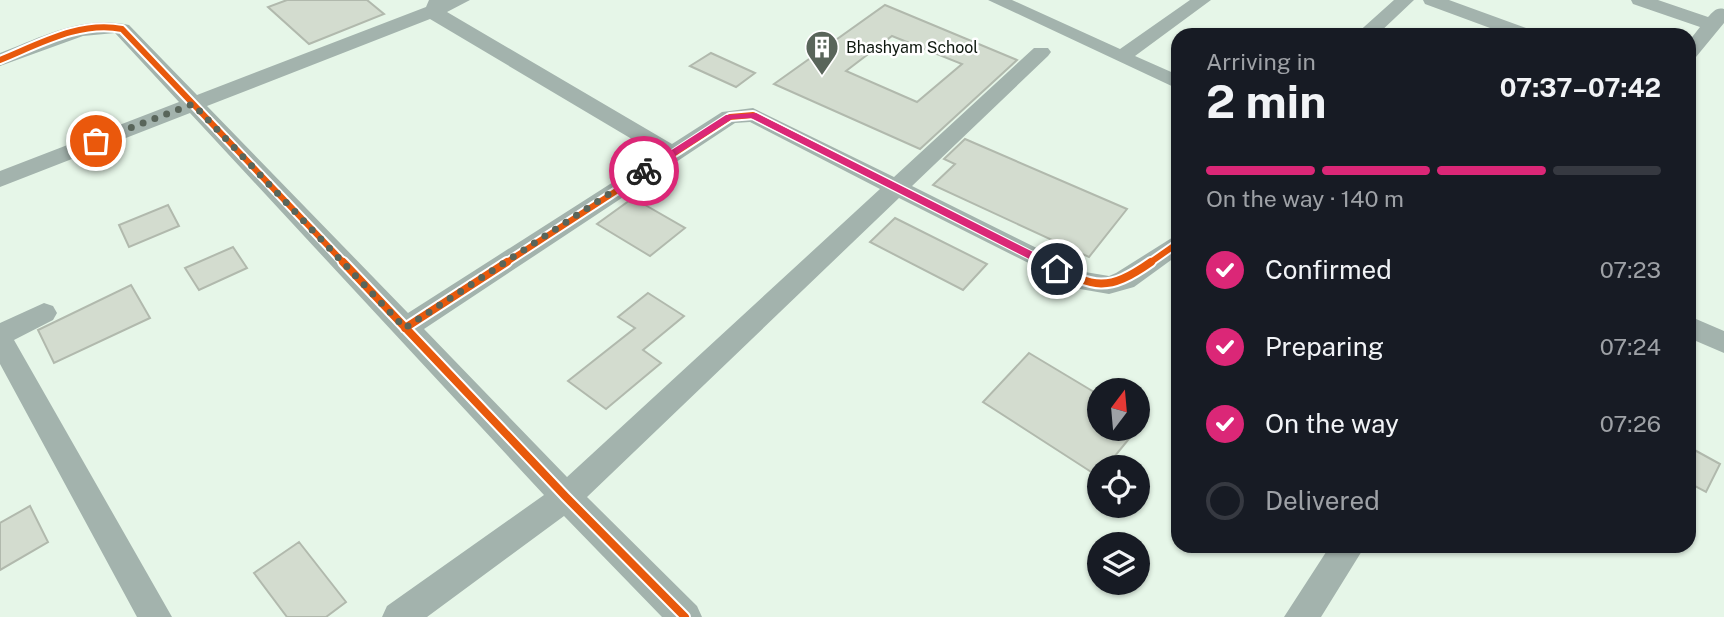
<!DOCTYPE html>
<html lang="en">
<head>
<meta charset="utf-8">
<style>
	body { margin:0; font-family:"Public Sans",sans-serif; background:#242831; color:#f1f3f6; height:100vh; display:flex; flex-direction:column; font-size:26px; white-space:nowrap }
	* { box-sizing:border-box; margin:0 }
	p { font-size:23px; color:#9ea1a6 }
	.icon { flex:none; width:38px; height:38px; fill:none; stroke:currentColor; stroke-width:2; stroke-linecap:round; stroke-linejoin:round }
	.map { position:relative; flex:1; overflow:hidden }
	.drawer { position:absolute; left:1171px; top:28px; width:525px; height:525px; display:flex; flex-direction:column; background:#171b24; border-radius:21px; box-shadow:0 2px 5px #0004 }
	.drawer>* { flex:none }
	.needle { width:46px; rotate:16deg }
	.controls { position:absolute; left:1087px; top:378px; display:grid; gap:14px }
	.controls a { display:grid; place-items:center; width:63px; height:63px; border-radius:50%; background:#171b24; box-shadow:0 2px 5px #0004; font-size:35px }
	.pin { position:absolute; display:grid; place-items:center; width:60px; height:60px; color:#fff; margin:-30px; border:4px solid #fff; border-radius:50%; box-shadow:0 2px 7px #0007 }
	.courier { position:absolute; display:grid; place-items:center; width:70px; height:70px; margin:-35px; border:5px solid #db2777; border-radius:50%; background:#fff; color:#222; box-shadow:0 2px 9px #0007 }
	.headline em { font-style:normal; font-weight:700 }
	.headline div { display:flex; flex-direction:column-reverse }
	.headline { display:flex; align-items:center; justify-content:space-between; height:119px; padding:0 35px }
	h1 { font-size:46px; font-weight:700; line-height:52px }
	.bar { display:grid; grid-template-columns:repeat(4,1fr); gap:10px 7px; align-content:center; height:84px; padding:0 35px }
	.bar i { height:9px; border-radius:5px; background:#363941 }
	.bar .selected { background:#db2777 }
	.bar p { grid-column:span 4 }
	ol { padding:0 35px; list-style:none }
	li { display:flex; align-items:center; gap:21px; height:77px }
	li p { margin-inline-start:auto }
	li .icon { padding:7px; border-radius:50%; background:#db2777; color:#fff; stroke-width:4 }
	li:last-child { color:#9ea1a6 }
	li i { width:38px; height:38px; border:4px solid #363941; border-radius:50% }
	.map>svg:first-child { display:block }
</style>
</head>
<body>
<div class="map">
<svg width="1724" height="617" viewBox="0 0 1724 617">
	<rect width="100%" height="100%" fill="#e6f6e8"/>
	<path fill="#d3dccf" stroke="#b1b9ad" stroke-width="2" fill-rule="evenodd" d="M287,0H367L384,14L309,44L268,7Z
		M885,5L1017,60L920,149L774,84ZM892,36L962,64L917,102L846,71Z
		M711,53L755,73L736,87L690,66Z
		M965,139L1127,209L1089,257L933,185L955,164L944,159Z
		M633,198L685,228L650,256L597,224Z
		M168,205L179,226L129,247L119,225Z
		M895,218L987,264L963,290L870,242Z
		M233,247L247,268L199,290L185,268Z
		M131,285L150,318L54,363L38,330Z
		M648,293L684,316L643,350L661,363L606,409L568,381L635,328L618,317Z
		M1029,353L1099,395V429H1137L1106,467H1099V477L983,402Z
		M1689,447L1720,464L1706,492L1689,483Z
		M30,506L48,542L0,570V523Z
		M299,542L346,602L326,617H287L254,573Z"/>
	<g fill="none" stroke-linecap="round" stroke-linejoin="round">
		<path fill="#a3b3ad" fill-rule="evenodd" d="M429,0H470L447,12L672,144L722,112L753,108L894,177L1034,48H1048L1051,52L1048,56L912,186L1085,272L1109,276L1116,273L1178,234V255L1134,287L1109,294L1080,289L899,198L587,497L697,606L702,617H662L564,516L427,617H382L387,606L544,495L190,113L0,187V171L179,102L115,33L83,36L0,66V53C41,37 84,14 129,25L197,95L426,7ZM430,19L657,154L408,313L207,106ZM750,122L880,189L567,477L424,329L735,123Z
			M988,0H1012L1120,49L1190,0H1211L1135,56L1178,75V89Z
			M1394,0H1414L1377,35H1355Z
			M1423,0H1449L1534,31L1537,35H1509L1425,4Z
			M1631,0H1658L1708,17C1713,12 1716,7 1724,9V23L1696,57L1689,59V41L1700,27L1633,4Z
			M44,303L53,306L57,313L53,320L14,340L172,617H137L0,364V323Z
			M1689,316L1724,331V353L1689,338Z
			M1330,546H1365L1321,617H1284Z"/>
		<defs>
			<path id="cycleway-far1" d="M0,60C37,45 81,20 122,29L345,264
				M504,264L730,117L753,115L1048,264
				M1148,264L1178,243"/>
			<path id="cycleway" d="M343,262L566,497L685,617
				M1044,262C1093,286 1104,295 1151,262
				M405,328L507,262"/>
		</defs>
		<use href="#cycleway-far1" stroke="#fff" stroke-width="10"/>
		<use href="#cycleway" stroke="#fff" stroke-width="12"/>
		<use href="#cycleway-far1" stroke="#e8590c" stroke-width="6"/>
		<use href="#cycleway" stroke="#e8590c" stroke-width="8"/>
	</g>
	<path fill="#db2777" d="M756,113L1061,266L1063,269L1053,271L751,118L732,119L648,173L639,171L726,115Z"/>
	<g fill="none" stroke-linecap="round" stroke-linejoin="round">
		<path stroke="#59655a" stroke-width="7" stroke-dasharray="0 12.6" d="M96,141L193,104L405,328L644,171"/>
	</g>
	<defs>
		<symbol id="building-pin" viewBox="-11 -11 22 30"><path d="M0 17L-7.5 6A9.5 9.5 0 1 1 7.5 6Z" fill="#59655a" stroke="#fff"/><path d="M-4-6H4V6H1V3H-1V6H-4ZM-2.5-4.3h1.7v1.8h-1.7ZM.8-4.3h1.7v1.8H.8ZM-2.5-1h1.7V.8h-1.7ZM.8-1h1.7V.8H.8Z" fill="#fff"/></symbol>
	</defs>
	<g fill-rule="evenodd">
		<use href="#building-pin" x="803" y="28" width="38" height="52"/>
	</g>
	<g text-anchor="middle" stroke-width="5" stroke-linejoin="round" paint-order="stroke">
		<g font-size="16" fill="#0d170e" stroke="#fff" text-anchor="start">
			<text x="846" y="53">Bhashyam School</text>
		</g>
	</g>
</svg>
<div class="controls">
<a><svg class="needle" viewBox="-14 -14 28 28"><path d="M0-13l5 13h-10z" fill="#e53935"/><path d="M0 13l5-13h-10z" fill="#9ea1a6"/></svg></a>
<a><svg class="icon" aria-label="locate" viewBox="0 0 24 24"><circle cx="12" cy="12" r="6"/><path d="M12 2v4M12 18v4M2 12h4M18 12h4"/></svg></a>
<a><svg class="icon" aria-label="layers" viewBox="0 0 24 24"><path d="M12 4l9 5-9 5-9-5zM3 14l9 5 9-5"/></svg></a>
</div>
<div class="pin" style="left:96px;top:141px;background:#ea580c"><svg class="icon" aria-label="bag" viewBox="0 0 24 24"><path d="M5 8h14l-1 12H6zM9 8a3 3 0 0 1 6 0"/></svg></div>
<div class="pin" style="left:1057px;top:269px;background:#1f2937"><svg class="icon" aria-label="home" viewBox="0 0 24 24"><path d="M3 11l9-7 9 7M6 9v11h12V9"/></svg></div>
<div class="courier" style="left:644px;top:171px"><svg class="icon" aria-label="bike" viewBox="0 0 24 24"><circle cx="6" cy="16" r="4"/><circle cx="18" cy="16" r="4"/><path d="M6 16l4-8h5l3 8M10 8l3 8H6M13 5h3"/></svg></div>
<section class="drawer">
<div class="headline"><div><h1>2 min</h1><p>Arriving in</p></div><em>07:37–07:42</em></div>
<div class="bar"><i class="selected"></i><i class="selected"></i><i class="selected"></i><i></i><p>On the way · 140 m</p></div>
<ol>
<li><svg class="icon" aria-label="check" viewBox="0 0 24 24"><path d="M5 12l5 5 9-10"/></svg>Confirmed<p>07:23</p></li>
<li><svg class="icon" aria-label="check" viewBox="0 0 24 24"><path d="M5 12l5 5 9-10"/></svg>Preparing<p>07:24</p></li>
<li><svg class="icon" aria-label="check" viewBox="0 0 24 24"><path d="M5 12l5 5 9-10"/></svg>On the way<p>07:26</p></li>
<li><i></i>Delivered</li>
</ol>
</section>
</div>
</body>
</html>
